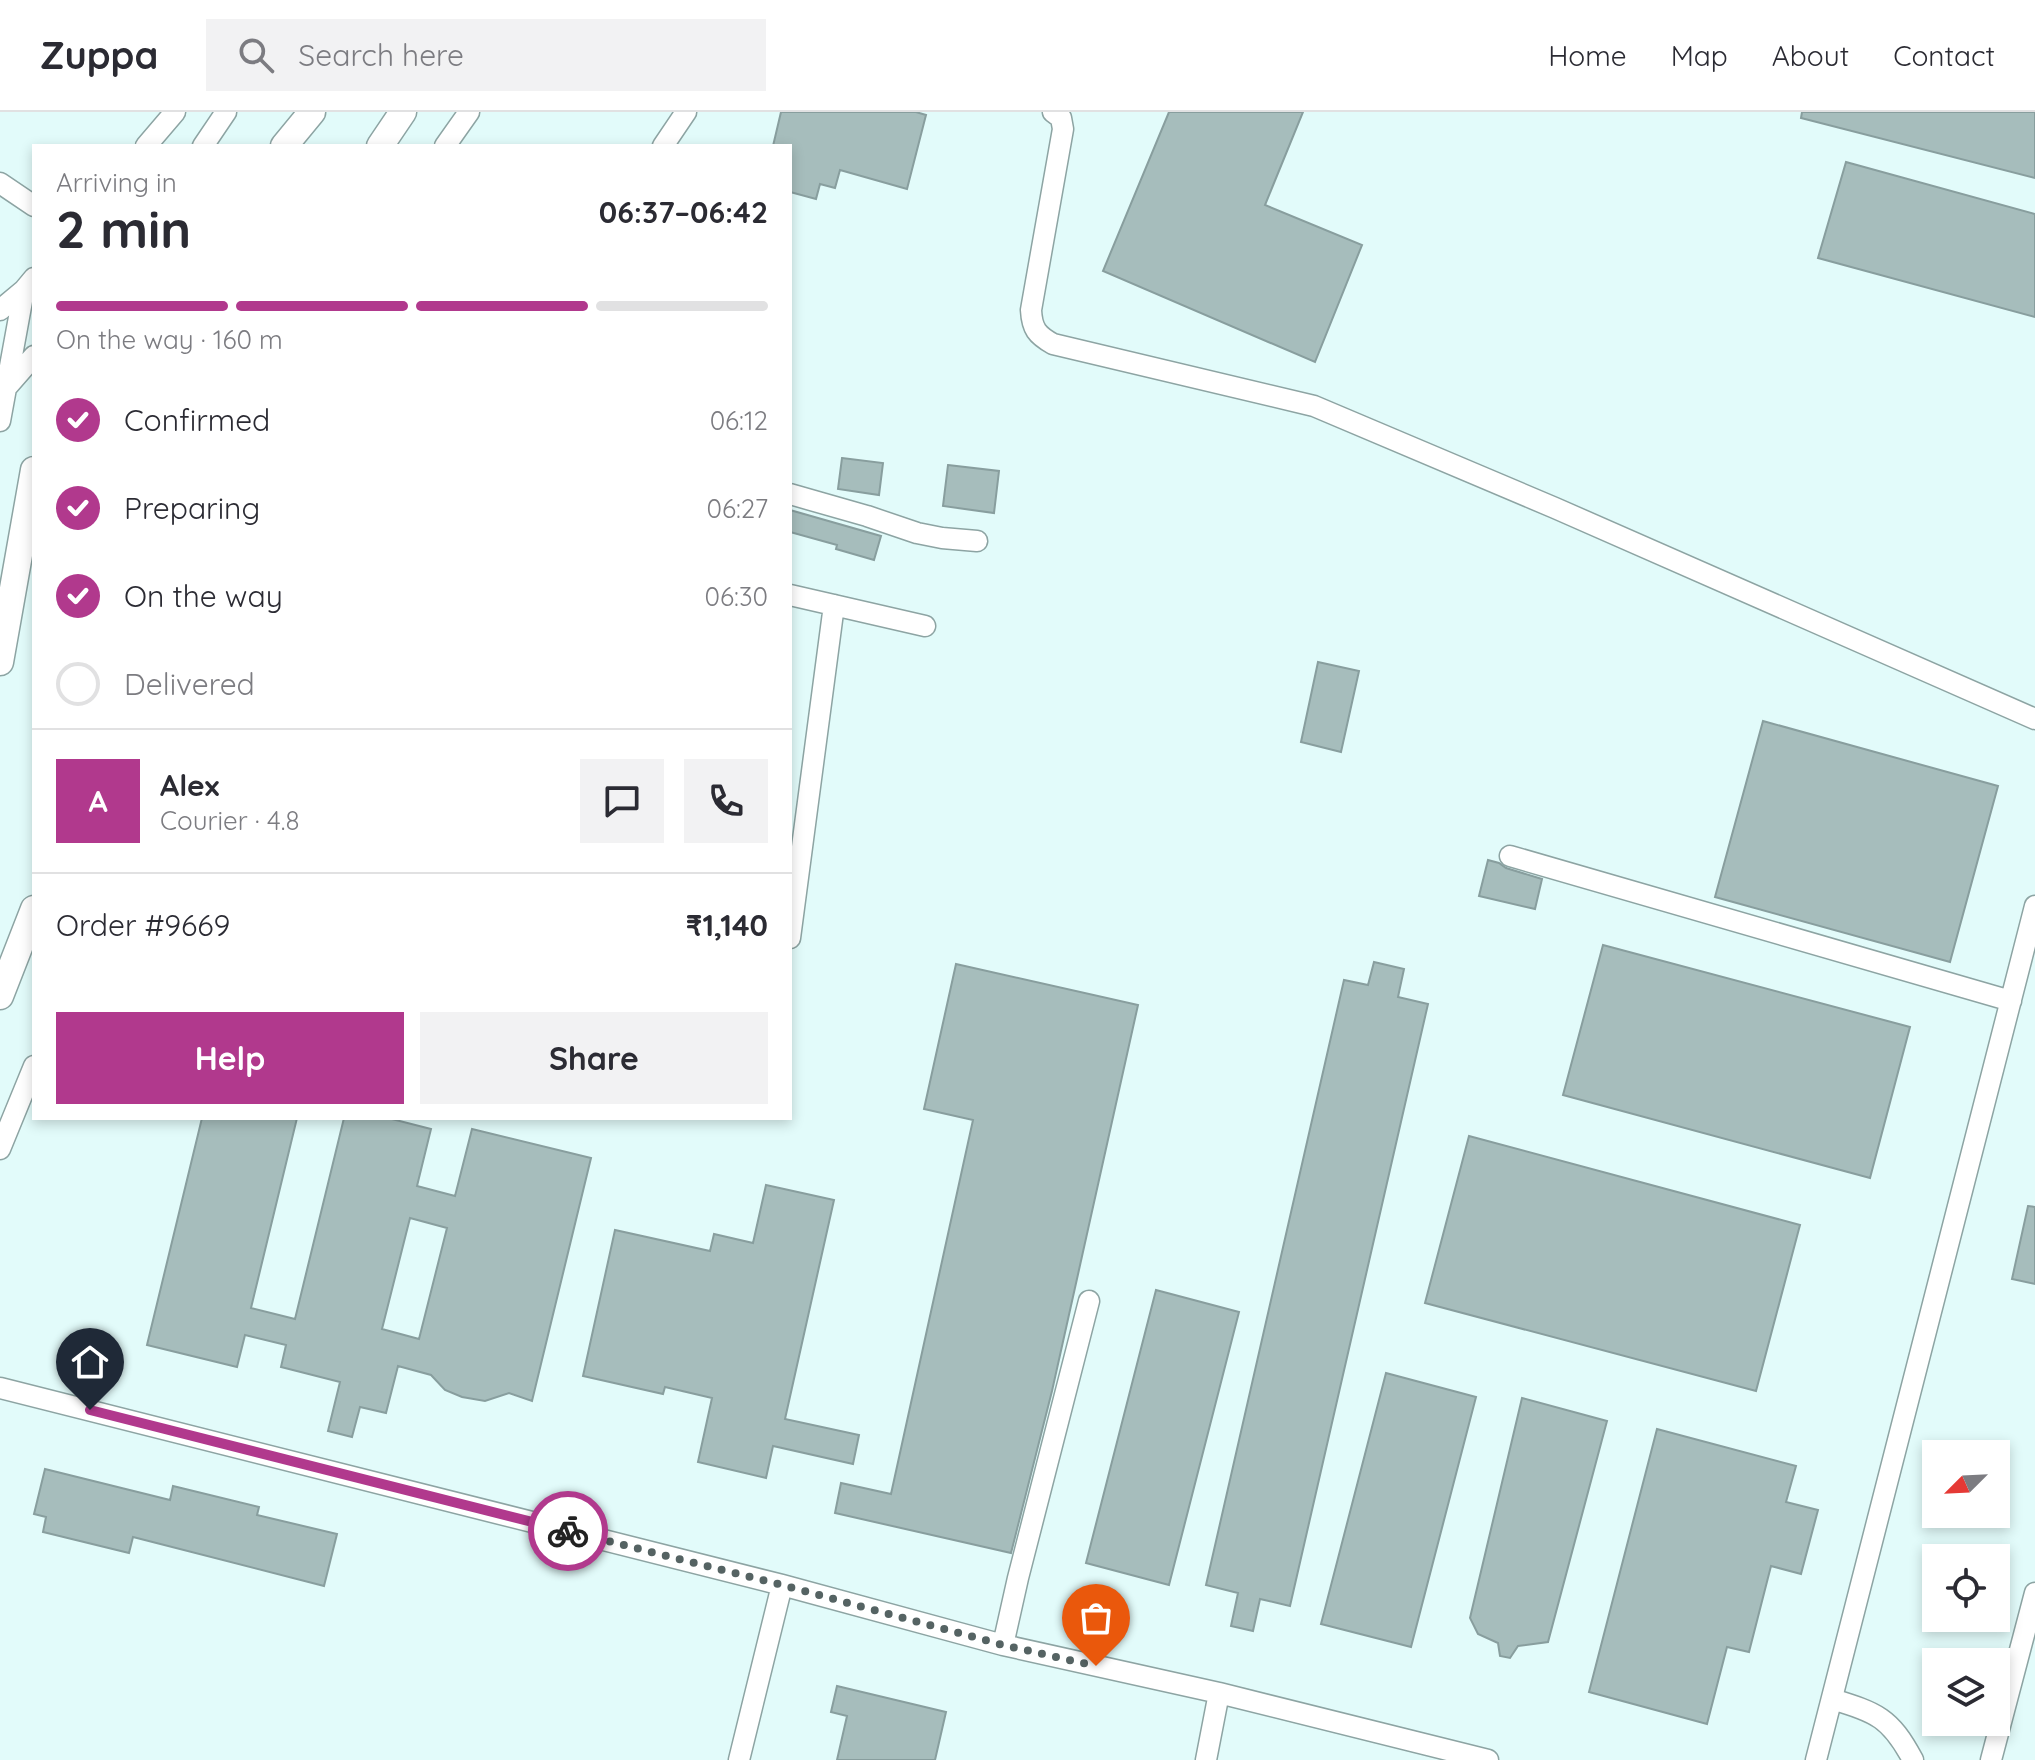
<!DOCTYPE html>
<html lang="en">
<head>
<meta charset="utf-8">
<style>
	body { margin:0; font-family:Quicksand,sans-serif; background:#f2f2f3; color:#2b2b33; height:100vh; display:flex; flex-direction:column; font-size:30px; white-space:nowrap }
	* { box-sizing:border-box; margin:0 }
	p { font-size:26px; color:#7c7c81 }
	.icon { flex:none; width:44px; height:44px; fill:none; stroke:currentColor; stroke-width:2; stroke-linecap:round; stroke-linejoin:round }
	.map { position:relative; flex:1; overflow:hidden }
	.side { position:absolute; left:32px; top:32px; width:760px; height:976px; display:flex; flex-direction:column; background:#fff; border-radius:0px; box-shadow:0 4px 12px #0003 }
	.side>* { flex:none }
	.needle { width:52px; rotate:246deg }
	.fabs { position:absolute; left:1922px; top:1328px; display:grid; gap:16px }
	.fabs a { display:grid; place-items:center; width:88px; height:88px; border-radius:0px; background:#fff; box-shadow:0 4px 12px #0003; font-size:40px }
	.pin { position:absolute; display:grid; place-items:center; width:68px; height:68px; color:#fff; margin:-82px -34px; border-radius:50% 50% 50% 0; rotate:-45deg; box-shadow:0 0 8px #0007 }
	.pin .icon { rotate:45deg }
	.courier { position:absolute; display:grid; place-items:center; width:80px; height:80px; margin:-40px; border:6px solid #b1398d; border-radius:50%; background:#fff; color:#222; box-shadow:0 2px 10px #0007 }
	.overview em { font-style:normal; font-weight:800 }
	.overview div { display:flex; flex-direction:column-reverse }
	.overview { display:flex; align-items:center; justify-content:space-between; height:136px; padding:0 24px }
	h1 { font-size:52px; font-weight:800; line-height:60px }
	.bar { display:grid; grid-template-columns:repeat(4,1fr); gap:12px 8px; align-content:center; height:96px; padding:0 24px }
	.bar i { height:10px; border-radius:6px; background:#e1e1e2 }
	.bar .selected { background:#b1398d }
	.bar p { grid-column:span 4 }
	.line { display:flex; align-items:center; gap:20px; padding:0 24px; border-top:2px solid #e1e1e2 }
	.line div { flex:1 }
	.round { display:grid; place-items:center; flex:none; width:84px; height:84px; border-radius:0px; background:#f2f2f3 }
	ol { padding:0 24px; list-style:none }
	li { display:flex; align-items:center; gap:24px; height:88px }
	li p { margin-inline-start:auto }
	li .icon { padding:8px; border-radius:50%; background:#b1398d; color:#fff; stroke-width:4 }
	li:last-child { color:#7c7c81 }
	li i { width:44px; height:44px; border:4px solid #e1e1e2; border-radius:50% }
	.button { display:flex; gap:16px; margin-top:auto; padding:16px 24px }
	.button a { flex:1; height:92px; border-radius:0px; background:#b1398d; color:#fff; font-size:32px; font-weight:800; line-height:92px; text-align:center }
	.button a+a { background:#f2f2f3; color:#2b2b33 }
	header { display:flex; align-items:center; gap:48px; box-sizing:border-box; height:112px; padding:0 40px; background:#fff; border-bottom:2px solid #e1e1e2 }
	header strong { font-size:38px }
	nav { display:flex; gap:44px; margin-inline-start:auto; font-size:28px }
	.search { width:560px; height:72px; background:#f2f2f3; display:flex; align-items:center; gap:20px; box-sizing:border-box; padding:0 28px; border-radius:0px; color:#7c7c81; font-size:30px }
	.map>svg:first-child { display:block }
</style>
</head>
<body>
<header>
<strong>Zuppa</strong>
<div class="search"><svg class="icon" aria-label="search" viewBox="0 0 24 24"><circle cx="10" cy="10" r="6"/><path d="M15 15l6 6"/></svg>Search here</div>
<nav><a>Home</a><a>Map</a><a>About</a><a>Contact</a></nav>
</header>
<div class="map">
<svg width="2035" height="1648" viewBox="0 0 2035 1648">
	<rect width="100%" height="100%" fill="#e2fbfa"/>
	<path fill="#a6bdbc" stroke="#889e9e" stroke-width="2" fill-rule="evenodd" d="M781,0H916L926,3L907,77L840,58L835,76L820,72L816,87L790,80V34H773Z
		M1169,0H1303L1265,93L1362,133L1315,250L1103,159Z
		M1802,0H2035V66L1801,6Z
		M1846,50L2035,102V205L1818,146Z
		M842,346L883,351L879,383L838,377Z
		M948,353L999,359L994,401L943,394Z
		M790,398L881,424L874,448L836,437L837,433L790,420Z
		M1318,550L1359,559L1341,640L1301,630Z
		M1763,609L1998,674L1950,850L1715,785Z
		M1488,748L1499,751L1506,756L1542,767L1535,797L1479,784Z
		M1603,833L1910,915L1870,1066L1563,983Z
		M1374,850L1404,857L1398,885L1428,892L1290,1494L1260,1487L1253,1519L1231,1514L1238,1481L1206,1473L1344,868L1368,873Z
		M956,852L1138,893L1052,1279L1011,1441L835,1401L841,1371L891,1382L973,1008L924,997Z
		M202,1006H297L251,1196L295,1207L344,1006H388L431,1017L417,1074L455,1084L472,1017L591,1046L532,1289L509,1281L485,1289L462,1285L445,1278L431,1263L398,1254L386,1301L360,1295L352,1325L328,1319L340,1270L281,1255L286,1233L245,1223L237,1255L147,1233ZM410,1106L447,1116L419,1227L382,1217Z
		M1469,1024L1800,1113L1756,1279L1425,1191Z
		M766,1073L834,1088L785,1307L859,1323L853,1352L773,1334L766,1366L698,1350L712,1286L665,1275L663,1282L583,1264L615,1118L710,1139L714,1122L753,1131Z
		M2028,1094L2035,1095V1172L2012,1167Z
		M1156,1178L1239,1200L1169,1473L1086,1451Z
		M1386,1261L1476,1285L1411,1535L1321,1512Z
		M1522,1286L1607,1309L1548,1530L1518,1534L1510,1546L1500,1544L1498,1531L1478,1522L1470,1506Z
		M1657,1317L1796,1354L1786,1390L1818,1398L1801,1462L1771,1454L1749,1540L1727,1535L1707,1612L1589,1580Z
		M45,1357L170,1388L173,1374L259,1395L257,1403L337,1422L324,1474L133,1425L129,1441L43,1420L46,1405L34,1402Z
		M837,1574L946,1600L935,1648H837L847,1604L831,1600Z"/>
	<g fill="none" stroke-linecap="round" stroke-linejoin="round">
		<defs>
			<path id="minor" d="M1053,0L1061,6L1063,17L1031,198C1032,217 1037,223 1053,232L1314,294L1555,396L2035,607
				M146,34L175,0
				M203,34L226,0
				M445,34L469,0
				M663,34L686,0
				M0,71L34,94
				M0,198L24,178L34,166
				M6,276L34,244
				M0,309L24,178
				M790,382L867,404L917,421L942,426L977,429
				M790,483L925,514
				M1510,744L2011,889
				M790,826L834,493
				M0,1037L34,954
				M0,1276L782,1473L1003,1533L1219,1581L1488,1648
				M1003,1533L1018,1466L1089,1189
				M1832,1587C1877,1601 1890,1605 1913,1648
				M739,1648L782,1473
				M1206,1648L1219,1581
				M1816,1648L2035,794
				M1991,1648L2035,1481"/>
			<path id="major" d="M284,34L312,0
				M380,34L403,0
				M0,550L34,358
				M0,884L34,797"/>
		</defs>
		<use href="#minor" stroke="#8da4a3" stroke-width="23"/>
		<use href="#major" stroke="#8da4a3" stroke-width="29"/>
		<use href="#minor" stroke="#fff" stroke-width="20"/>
		<use href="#major" stroke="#fff" stroke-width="26"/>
	</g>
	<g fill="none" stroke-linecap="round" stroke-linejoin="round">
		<path stroke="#556363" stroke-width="8" stroke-dasharray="0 14.4" d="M568,1419L782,1473L1003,1533L1096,1554"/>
		<path stroke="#b1398d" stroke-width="10" d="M90,1298L568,1419"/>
	</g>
</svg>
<div class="fabs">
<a><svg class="needle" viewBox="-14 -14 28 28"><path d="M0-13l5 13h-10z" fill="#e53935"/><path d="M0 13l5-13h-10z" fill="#7c7c81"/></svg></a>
<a><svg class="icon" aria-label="locate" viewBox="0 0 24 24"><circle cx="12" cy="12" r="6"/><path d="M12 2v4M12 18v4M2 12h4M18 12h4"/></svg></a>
<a><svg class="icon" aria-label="layers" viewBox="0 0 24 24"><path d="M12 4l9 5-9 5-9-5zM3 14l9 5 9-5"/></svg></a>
</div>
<div class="pin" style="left:1096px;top:1554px;background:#ea580c"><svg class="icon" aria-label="bag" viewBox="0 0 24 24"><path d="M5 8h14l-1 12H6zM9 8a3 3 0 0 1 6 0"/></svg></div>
<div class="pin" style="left:90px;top:1298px;background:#1f2937"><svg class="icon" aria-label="home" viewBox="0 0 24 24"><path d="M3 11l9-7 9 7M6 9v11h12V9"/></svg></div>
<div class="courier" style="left:568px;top:1419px"><svg class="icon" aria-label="bike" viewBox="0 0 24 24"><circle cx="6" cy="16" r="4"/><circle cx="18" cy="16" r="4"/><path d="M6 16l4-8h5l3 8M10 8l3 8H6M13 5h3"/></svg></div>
<section class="side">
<div class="overview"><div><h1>2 min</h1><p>Arriving in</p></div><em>06:37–06:42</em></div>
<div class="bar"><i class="selected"></i><i class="selected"></i><i class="selected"></i><i></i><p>On the way · 160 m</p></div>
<ol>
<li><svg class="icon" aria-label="check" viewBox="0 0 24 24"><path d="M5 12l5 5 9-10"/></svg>Confirmed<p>06:12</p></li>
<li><svg class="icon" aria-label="check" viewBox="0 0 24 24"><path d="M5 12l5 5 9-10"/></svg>Preparing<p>06:27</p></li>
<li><svg class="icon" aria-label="check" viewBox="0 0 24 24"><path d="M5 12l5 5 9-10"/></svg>On the way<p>06:30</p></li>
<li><i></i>Delivered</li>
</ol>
<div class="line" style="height:144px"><b class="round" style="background:#b1398d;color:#fff">A</b><div><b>Alex</b><p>Courier · 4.8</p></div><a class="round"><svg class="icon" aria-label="chat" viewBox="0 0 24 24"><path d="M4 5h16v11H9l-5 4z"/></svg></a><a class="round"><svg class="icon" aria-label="phone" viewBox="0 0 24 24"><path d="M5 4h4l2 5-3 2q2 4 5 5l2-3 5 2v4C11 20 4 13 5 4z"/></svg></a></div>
<div class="line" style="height:104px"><div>Order #9669</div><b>₹1,140</b></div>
<div class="button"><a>Help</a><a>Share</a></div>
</section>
</div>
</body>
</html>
